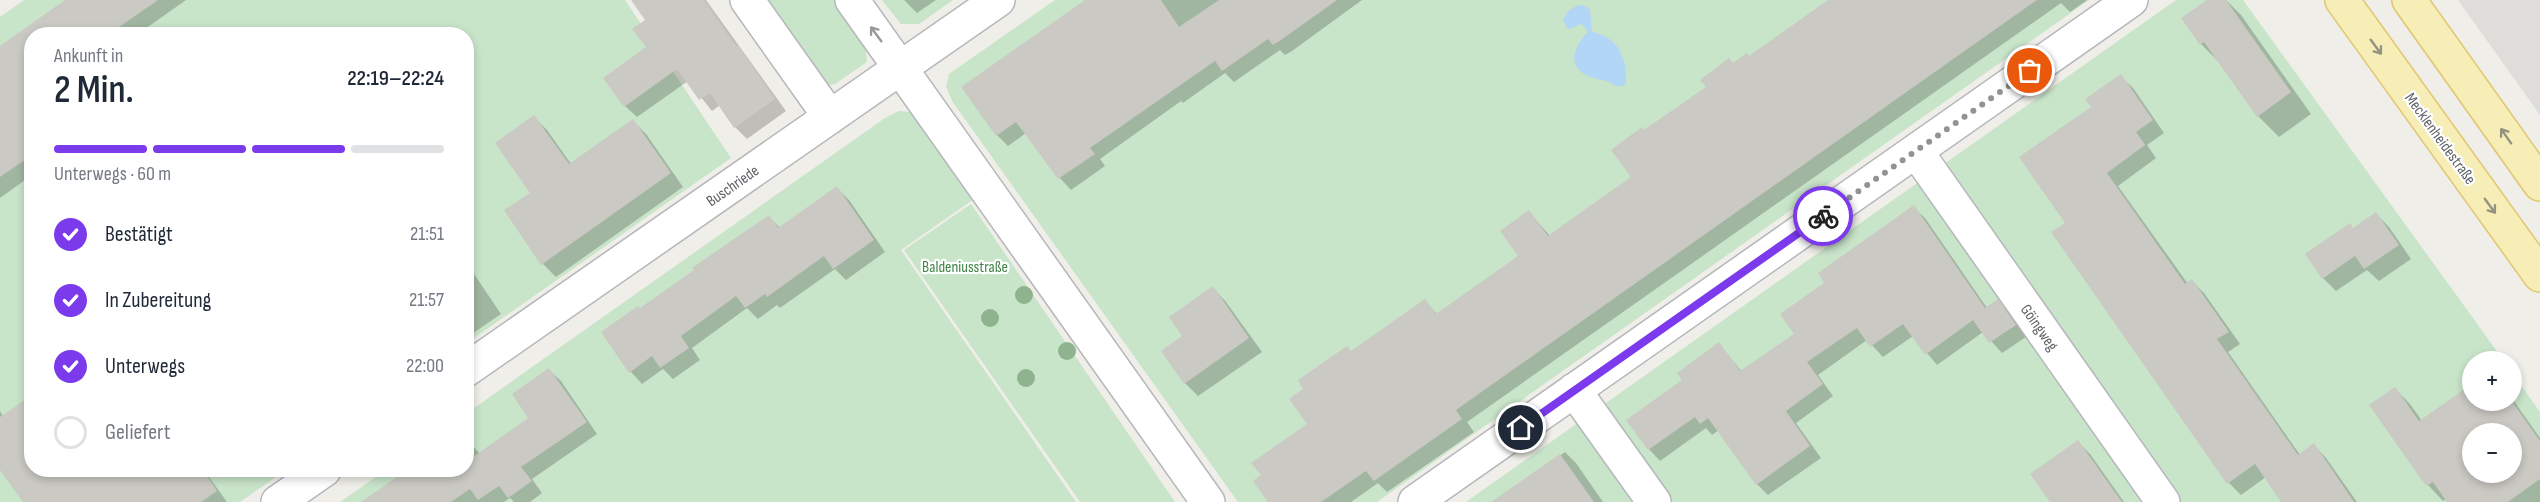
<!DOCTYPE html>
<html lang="de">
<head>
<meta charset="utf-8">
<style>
	body { margin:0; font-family:"Sofia Sans Condensed",sans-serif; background:#f2f2f3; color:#1f2937; height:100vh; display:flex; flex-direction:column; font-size:22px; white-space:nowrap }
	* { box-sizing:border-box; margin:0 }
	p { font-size:20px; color:#747a83 }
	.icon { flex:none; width:33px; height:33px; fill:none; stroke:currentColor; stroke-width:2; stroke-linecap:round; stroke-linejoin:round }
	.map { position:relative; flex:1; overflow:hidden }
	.sheet { position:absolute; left:24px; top:27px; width:450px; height:450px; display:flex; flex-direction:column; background:#fff; border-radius:24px; box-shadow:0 3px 9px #0003 }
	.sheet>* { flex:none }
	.fabs { position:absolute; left:2462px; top:351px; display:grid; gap:12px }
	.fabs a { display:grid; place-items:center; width:60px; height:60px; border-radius:50%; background:#fff; box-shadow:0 3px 9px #0003; font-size:30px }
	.pin { position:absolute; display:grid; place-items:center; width:51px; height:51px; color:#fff; margin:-26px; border:3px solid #fff; border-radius:50%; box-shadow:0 2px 6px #0007 }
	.courier { position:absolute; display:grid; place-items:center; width:60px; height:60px; margin:-30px; border:4px solid #7c3aed; border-radius:50%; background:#fff; color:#222; box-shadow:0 2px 8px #0007 }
	.overview em { font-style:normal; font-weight:600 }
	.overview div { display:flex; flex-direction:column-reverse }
	.overview { display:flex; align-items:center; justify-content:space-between; height:102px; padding:0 30px }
	h1 { font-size:39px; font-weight:600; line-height:45px }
	.bar { display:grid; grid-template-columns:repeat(4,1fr); gap:9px 6px; align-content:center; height:72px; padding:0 30px }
	.bar i { height:8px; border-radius:4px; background:#e0e1e3 }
	.bar .active { background:#7c3aed }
	.bar p { grid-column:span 4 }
	ol { padding:0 30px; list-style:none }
	li { display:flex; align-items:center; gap:18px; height:66px }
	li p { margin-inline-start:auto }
	li .icon { padding:6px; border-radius:50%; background:#7c3aed; color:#fff; stroke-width:4 }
	li:last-child { color:#747a83 }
	li i { width:33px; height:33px; border:3px solid #e0e1e3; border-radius:50% }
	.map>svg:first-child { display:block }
</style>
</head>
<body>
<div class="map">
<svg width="2540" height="502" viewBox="0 0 2540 502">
	<rect width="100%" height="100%" fill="#efeee8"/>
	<path fill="#deddda" d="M2458,0H2540V115Z"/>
	<path fill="#c8e4c9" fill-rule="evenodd" d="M24,0H625L731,158L467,343L466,34H32V470H286L240,502H0V17Z
		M764,0H837L865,39L867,62L835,84L829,85L822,82Z
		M882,0H953L919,24H901Z
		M1055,0H2089L1377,502H1238L952,101L946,86L949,74Z
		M2176,0H2243L2504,361L2472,362V400H2511V371L2540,412V502H1466ZM2472,434H2511V472H2472Z
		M899,111L910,112L924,126L974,199L901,250L1076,502H340L386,470H466L467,413L885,118Z
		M971,204L1175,502H1080L904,250Z"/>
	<path fill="#b2d6f5" d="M1582,5L1590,9L1592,32C1618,36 1628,60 1626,84C1618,89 1616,85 1609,82C1602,79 1593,79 1586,75C1565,64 1576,44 1588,32L1582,24L1568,29L1563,21C1566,12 1572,6 1582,5Z"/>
	<path fill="#0003" fill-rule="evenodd" d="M68,0H186L138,34H32V175L0,198V80L7,43Z
		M633,0H706L786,111L747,139L735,127L720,105L712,111L688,81L637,117L625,106L648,47L647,20Z
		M904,0H936L917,13Z
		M1087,0H1362L1292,51L1285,55L1280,50L1234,82L1225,73L1183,103L1181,101L1100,159L1105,166L1071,190L1060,178L1026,133L1008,146L997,135Z
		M1832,0H2087L2070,12L2061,3L1687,267L1467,422L1474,432L1387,492L1378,483L1351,502H1270L1263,476L1309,424L1352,353L1424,301L1438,315L1520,256L1529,212L1550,236L1633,177L1645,132L1708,88L1734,65L1749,58Z
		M2210,0H2226L2241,15L2311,114L2279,137L2258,116L2220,63L2201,44Z
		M2120,76L2133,88L2164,133L2147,145L2156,158L2118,186L2188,284L2192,281L2204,293L2240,344L2228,352L2300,455L2314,445L2326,458L2357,502H2284L2266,477L2241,495L2229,483L2053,233L2067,223L2093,108Z
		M534,117L547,130L571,164L633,121L646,134L683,187L556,277L543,264L532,193Z
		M837,188L849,200L885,252L846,280L835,269L780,308L777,305L758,319L747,308L692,348L700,360L673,379L663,369L642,384L631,372L640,310L769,217L780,228Z
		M1913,207L1925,218L1987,308L1997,301L2009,313L2026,337L2002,353L1983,332L1937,365L1913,336L1883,357L1867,340L1818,375L1833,396L1796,423L1821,458L1768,495L1757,484L1719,430L1712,435L1706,428L1660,461L1649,449L1684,381L1719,344L1742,372L1796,334L1826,283Z
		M2376,214L2389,227L2411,259L2379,281L2367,270L2336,291L2323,278L2354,229Z
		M466,262L501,314L466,338Z
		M1213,288L1226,302L1262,352L1198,396L1185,383L1184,336Z
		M549,370L561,381L597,434L532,479L542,493L530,502H514L510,498L504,502H364L410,470H466V438L480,454L530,418Z
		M2472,385V400H2511V397L2540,438V502H2449L2446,499L2443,501L2428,485L2371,405L2394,388L2410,404L2422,421ZM2472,434H2511V472H2472Z
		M0,411L32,470H204L227,502H35L0,467Z
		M2078,442L2090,454L2124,502H2052Z
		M1565,452L1576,463L1603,502H1520L1511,490Z"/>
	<path fill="#cbc9c4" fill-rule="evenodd" d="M65,0H158L109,34H32V155L0,177V46Z
		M631,0H704L736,46L738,45L775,99L734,128L710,93L699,100L677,69L624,107L603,78L646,47L632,29L645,20Z
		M1085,0H1161L1179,27L1219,0H1337L1281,40L1273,45L1268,39L1222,71L1215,61L1090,148L1095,154L1058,179L1016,122L996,136L961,87Z
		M1828,0H2037L1456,410L1462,419L1374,481L1366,471L1321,502H1268L1253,481L1261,475L1251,463L1307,424L1289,399L1303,389L1298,380L1347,346L1351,351L1425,299L1436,314L1518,256L1500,231L1529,210L1548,236L1587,208L1631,177L1611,150L1642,127L1644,130L1706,87L1700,80L1729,58L1733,63L1747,53L1749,56Z
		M2207,0H2226L2291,92L2257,117L2204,42L2200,45L2181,18Z
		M2121,74L2153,120L2136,132L2145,145L2107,173L2185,284L2192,279L2229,332L2217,339L2298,455L2314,443L2354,502H2281L2255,464L2227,484L2051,232L2065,223L2019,157L2091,107L2085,99Z
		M534,115L569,164L633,119L671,173L541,265L504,210L530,193L495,143Z
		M837,186L874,240L833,269L824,256L767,297L765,294L745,308L736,296L681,336L689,348L660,368L652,356L629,373L601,332L638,306L640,308L694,270L692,268L769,215L778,228Z
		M1914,205L1985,308L1998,299L2016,325L1989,343L1973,320L1925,355L1903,324L1870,347L1857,328L1807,362L1823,384L1786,411L1810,446L1756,485L1708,418L1700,424L1695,417L1648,450L1626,420L1682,380L1677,373L1719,342L1740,371L1794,334L1780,314L1824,283L1818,273Z
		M2376,212L2399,245L2364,269L2355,256L2322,279L2305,254L2350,223L2353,228Z
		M1213,286L1249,338L1184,384L1161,351L1182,336L1169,317Z
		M549,368L587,422L521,467L532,481L508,498L499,486L478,500L470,489L451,502H361L407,470H466V462L528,418L512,394Z
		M2472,384V400H2511L2540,441V479L2508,502H2447L2433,482L2426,486L2369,405L2395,387L2419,421ZM2472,434H2511V472H2472Z
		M32,395V470H203L217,491L201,502H23L0,470V417Z
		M2078,440L2122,502H2050L2030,474Z
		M1560,454L1594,502H1491Z"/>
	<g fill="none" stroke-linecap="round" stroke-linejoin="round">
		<defs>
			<path id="minor" d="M747,0L830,117
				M852,0L1208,502
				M1916,151L2163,502
				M466,370L998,0
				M1574,390L1654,502
				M278,502L324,470
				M1415,502L2131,0"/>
			<path id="major" d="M2342,0L2540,275
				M2409,0L2540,184"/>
		</defs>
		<use href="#minor" stroke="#b5b7bb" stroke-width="36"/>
		<use href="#major" stroke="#e1c56f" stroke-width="36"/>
		<use href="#minor" stroke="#fff" stroke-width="33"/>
		<use href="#major" stroke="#f6eeb6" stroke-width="33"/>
	</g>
	<g fill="#8fb38f">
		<circle cx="1024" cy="295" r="9"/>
		<circle cx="990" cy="318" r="9"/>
		<circle cx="1067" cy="351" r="9"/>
		<circle cx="1026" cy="378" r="9"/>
	</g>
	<defs><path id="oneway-shaft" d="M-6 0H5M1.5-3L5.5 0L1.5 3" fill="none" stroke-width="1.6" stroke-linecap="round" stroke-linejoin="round" transform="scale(1.5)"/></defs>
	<use stroke="#97999c" href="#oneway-shaft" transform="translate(876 34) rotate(-126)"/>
	<g stroke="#949382">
		<use href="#oneway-shaft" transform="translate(2376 47) rotate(54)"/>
		<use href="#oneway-shaft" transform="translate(2506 136) rotate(-125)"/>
		<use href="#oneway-shaft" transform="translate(2490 206) rotate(54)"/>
	</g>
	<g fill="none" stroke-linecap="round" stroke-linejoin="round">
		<path stroke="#919394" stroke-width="6" stroke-dasharray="0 10.8" d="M1823,216L2030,71"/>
		<path stroke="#7c3aed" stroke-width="8" d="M1521,428L1823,216"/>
	</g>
	<g text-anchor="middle" stroke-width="4.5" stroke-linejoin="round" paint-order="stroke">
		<g font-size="16" fill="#5f6266" stroke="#fff">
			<text transform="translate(2441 138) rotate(54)" y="6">Mecklenheidestraße</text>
			<text transform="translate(732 185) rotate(-35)" y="6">Buschriede</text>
			<text transform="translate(2040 327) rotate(55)" y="6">Göingweg</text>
		</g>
		<g font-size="16" fill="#418346" stroke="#fff">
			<text x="965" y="272">Baldeniusstraße</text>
		</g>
	</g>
</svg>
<div class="fabs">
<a>+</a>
<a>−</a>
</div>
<div class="pin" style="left:2030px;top:71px;background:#ea580c"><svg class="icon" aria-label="bag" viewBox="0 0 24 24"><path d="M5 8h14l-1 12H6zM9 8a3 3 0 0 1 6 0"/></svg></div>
<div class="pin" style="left:1521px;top:428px;background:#1f2937"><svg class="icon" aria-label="home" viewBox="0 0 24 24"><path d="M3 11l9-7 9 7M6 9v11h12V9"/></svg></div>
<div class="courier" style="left:1823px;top:216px"><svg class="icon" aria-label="bike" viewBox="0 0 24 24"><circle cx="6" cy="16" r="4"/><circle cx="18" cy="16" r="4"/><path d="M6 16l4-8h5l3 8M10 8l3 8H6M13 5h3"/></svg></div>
<section class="sheet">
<div class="overview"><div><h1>2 Min.</h1><p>Ankunft in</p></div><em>22:19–22:24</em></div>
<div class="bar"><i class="active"></i><i class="active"></i><i class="active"></i><i></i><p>Unterwegs · 60 m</p></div>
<ol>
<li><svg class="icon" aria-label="check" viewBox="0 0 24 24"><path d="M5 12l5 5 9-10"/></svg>Bestätigt<p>21:51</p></li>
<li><svg class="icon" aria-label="check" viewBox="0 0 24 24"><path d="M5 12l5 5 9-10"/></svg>In Zubereitung<p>21:57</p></li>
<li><svg class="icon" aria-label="check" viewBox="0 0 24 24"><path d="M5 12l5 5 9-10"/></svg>Unterwegs<p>22:00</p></li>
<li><i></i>Geliefert</li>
</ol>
</section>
</div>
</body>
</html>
